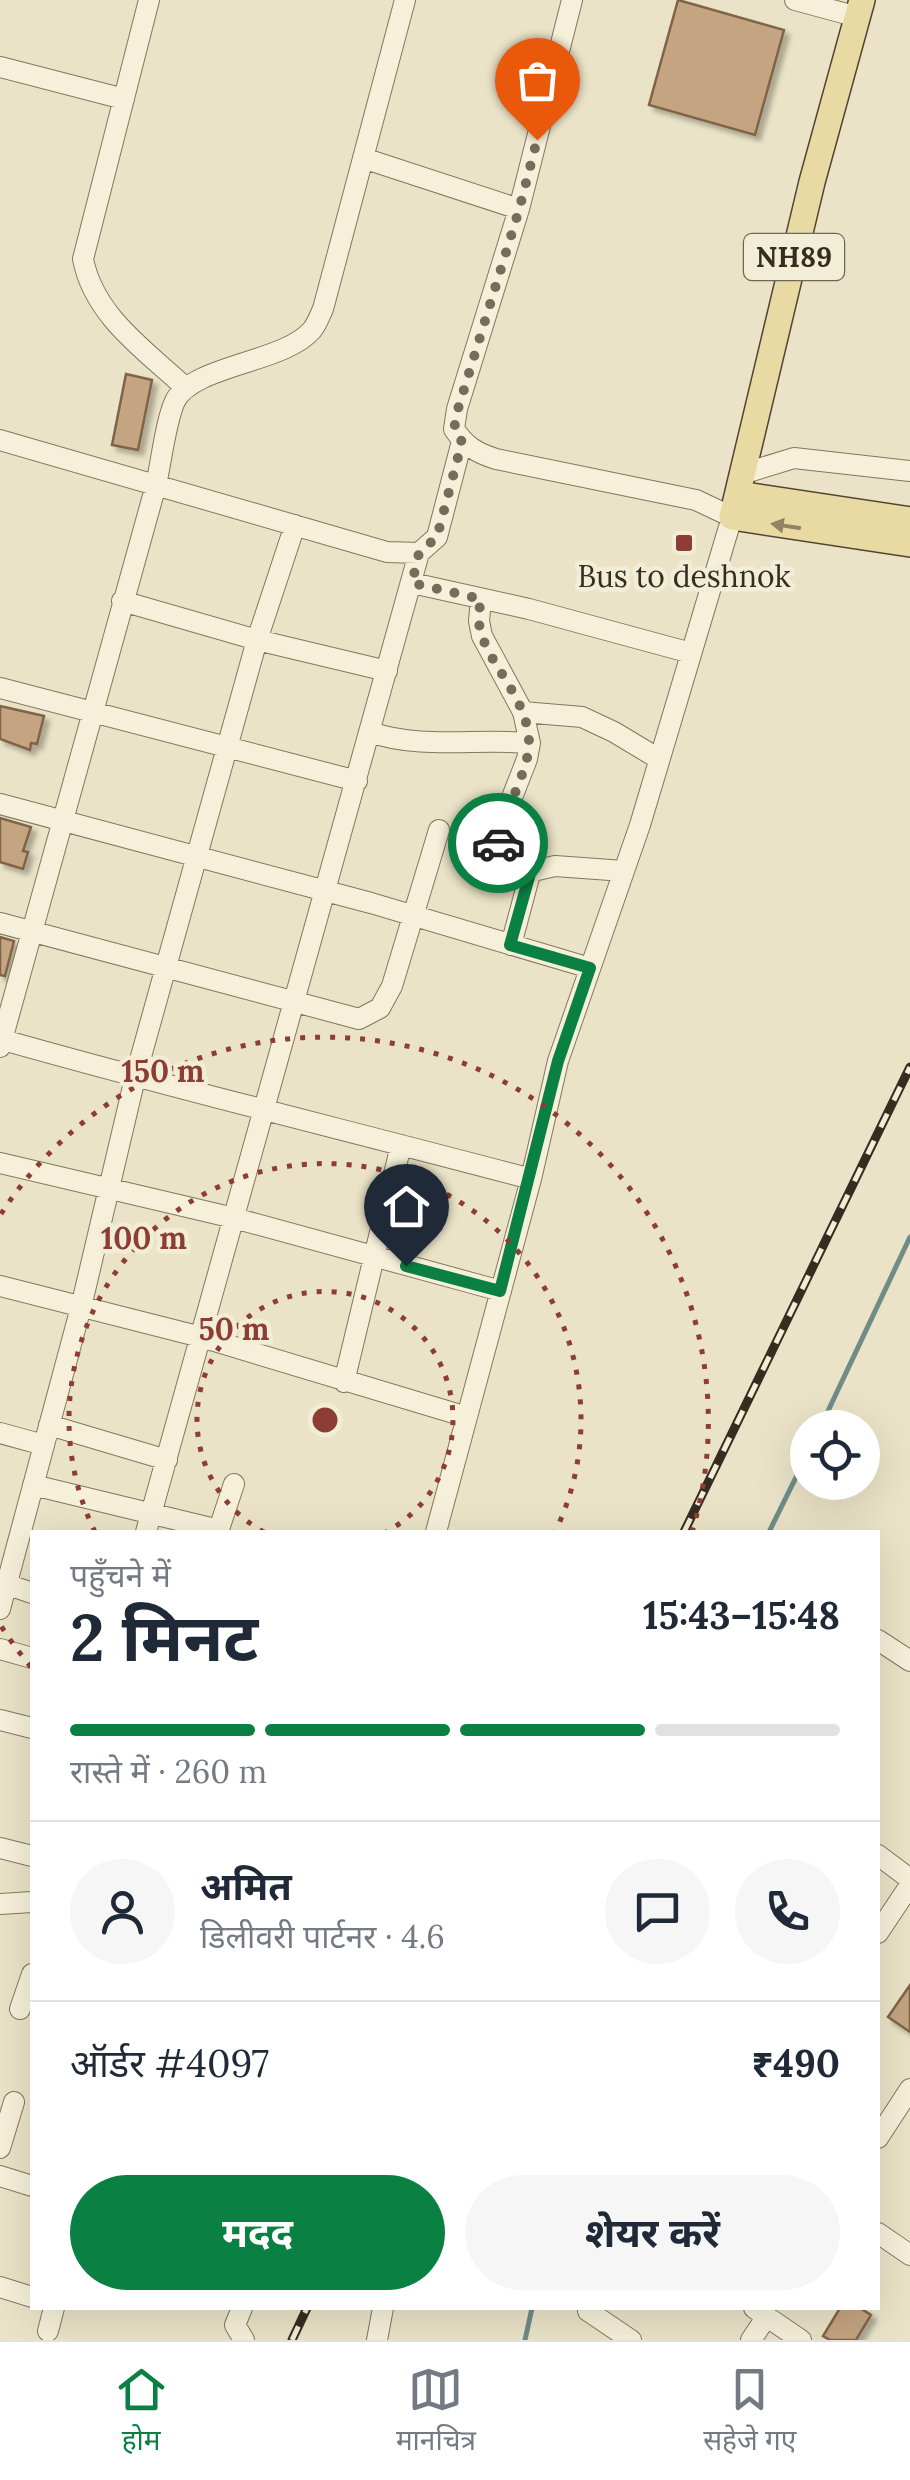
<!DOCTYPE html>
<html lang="hi">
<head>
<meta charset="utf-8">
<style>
	body { margin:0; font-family:Lora,"Noto Sans Devanagari",serif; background:#f6f6f7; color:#1f2937; height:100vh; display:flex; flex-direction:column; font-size:38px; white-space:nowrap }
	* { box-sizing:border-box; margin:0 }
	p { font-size:32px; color:#747a83 }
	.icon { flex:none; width:55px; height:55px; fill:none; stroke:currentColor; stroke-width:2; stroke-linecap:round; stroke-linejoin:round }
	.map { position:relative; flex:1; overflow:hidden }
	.drawer { position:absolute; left:30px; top:1530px; width:850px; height:780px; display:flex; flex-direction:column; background:#fff; border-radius:0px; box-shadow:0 10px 40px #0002 }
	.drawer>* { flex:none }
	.tools { position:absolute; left:790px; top:1410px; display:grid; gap:20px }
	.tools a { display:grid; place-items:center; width:90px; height:90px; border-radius:50%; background:#fff; box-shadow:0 10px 40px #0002; font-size:50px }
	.pin { position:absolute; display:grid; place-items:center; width:85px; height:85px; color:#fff; margin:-102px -42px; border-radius:50% 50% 50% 0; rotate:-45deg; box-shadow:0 0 10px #0007 }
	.pin .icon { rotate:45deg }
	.courier { position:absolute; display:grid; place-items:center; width:100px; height:100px; margin:-50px; border:8px solid #0b8043; border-radius:50%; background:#fff; color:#222; box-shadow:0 2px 12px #0007 }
	.headline em { font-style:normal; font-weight:700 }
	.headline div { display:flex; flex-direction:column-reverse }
	.headline { display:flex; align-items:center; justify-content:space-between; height:170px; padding:0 40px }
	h1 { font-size:65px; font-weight:700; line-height:75px }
	.bar { display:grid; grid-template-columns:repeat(4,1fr); gap:15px 10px; align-content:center; height:120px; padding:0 40px }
	.bar i { height:12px; border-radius:8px; background:#e0e1e3 }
	.bar .on { background:#0b8043 }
	.bar p { grid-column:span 4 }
	.line { display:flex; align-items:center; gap:25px; padding:0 40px; border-top:2px solid #e0e1e3 }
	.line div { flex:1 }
	.round { display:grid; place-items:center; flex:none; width:105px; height:105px; border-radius:52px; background:#f6f6f7 }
	.action { display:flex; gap:20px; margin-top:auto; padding:20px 40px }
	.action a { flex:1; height:115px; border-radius:60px; background:#0b8043; color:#fff; font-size:40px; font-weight:700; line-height:115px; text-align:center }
	.action a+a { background:#f6f6f7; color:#1f2937 }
	.tab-bar { display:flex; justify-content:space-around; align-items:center; height:140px; border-top:2px solid #e0e1e3; background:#fff; font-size:28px; color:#747a83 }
	.tab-bar a { display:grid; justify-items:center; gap:5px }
	.tab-bar .on { color:#0b8043 }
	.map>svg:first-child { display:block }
</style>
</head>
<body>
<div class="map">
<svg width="910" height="2340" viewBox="0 0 910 2340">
	<defs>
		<filter id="shadow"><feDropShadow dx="5" dy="5" stdDeviation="2.5" flood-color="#0004"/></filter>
	</defs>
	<rect width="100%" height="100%" fill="#eae3c7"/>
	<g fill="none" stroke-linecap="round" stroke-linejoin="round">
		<path stroke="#6f8c88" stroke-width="5" d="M820,1428L910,1237
			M769,1532L808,1453
			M525,2340L532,2308"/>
	</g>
	<path fill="#c4a481" stroke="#816346" stroke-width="2.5" filter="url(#shadow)" d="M678,0L784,30L755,135L649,105Z
		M126,374L152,380L138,450L112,445Z
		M0,706L44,716L37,744L31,743L30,750L0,739Z
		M0,818L31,827L23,851L28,852L23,869L0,862Z
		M0,937L14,941L5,976L0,975Z
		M910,1985V2032L888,2017Z
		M840,2308H860L871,2315L856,2340H830L823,2336Z"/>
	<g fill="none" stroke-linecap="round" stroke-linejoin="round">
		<defs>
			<path id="minor" d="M149,0L83,259C94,316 145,350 186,388
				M795,0L858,17
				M0,67L124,99
				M363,158L519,209
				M0,440L387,552L419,553L437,537L462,441
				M742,474L794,458L910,471
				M412,583L529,609L691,653
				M481,599L479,621L482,636L523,712L530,743L527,759L502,823L496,869L507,877L555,866L624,871
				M122,601L257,640L387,671
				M0,688L357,781
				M523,712L582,717L614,732L659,759
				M370,732C422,750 476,738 530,743
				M0,804L371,903L590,968
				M0,923L359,1019L380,1008L392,986L439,830
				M511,945L531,870
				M0,1039C176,1089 354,1132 531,1179
				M0,1047L156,485C161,463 166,420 175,401C193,365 284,363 312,330C317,324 320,315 323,309L405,0
				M0,1163L234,1218L501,1291
				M0,1286L201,1337L467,1417
				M344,1382L401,1145
				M49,1425L167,1460
				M0,1433L44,1445
				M33,1485L219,1530
				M146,1532L419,553
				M218,1532L234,1484
				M436,1532L531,1179L558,1061L640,825L732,517L696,500L496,459C477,453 465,446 454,429L457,409L519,209L572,0
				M0,1582L32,1593
				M0,1609L81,1307L135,1078L257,640L295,525
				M878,1640L910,1661
				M0,1649L32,1658
				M0,1720L32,1728
				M0,1848L32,1856
				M878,1855L910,1879
				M0,1904L32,1902
				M878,1933L910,1885
				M20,2009L32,1974
				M878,2138L910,2089
				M0,2148L14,2102
				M0,2176L32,2186
				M878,2233L910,2255
				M0,2287L32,2297
				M242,2308L235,2325L244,2340
				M754,2308L801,2340
				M588,2311L631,2340
				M48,2331L54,2308
				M377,2340L383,2308
				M751,2340L767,2316"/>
			<path id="major" d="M862,0L812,182L732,517L910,544
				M738,494L910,520"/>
		</defs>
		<use href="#minor" stroke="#84765e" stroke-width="22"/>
		<use href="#major" stroke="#524432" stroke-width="28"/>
		<use href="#minor" stroke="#f6f0da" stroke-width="20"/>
		<use href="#major" stroke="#e9daa3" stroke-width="25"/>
		<defs>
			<path id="rail" d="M684,1532L910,1067
				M292,2340L307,2308"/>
		</defs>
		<use href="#rail" stroke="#362d20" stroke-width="9"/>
		<use href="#rail" stroke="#f2edd6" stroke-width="5" stroke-dasharray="15" stroke-linecap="butt"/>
	</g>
	<defs><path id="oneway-solid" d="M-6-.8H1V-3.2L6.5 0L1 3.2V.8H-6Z" transform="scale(2.5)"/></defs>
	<use fill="#908462" href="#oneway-solid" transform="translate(786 526) rotate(-171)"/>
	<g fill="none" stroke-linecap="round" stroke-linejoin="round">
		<path stroke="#756d5a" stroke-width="10" stroke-dasharray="0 18" d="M498,843C504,812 528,771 529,745C530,697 482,660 479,622C478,615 480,606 481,599L412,583L419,553L437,537L462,442L454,429L458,409L519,210L537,140"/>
		<path stroke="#0b8043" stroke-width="12" d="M406,1266L500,1291L558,1061L590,968L510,945L531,870C519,875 506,881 496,869L498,843"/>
	</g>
	<g fill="none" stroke="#8d3d34" stroke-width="5" stroke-dasharray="5 10">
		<path d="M264 1532A128 128 0 1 1 386 1532"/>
		<path d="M95 1532A256 256 0 1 1 555 1532"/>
		<path d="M31 1667A384 384 0 0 1 1 1626M1 1214A384 384 0 0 1 692 1532"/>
	</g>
	<rect fill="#8d3d34" stroke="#f2edd6" stroke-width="4" x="674" y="533" width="20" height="20" rx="5"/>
	<g text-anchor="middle" stroke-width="9" stroke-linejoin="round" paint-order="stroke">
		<rect fill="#f2edd6" stroke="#6e6757" stroke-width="2.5" x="744" y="234" width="100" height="46" rx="8"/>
		<g font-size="28" font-weight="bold" fill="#362d20">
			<text x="794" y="267">NH89</text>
		</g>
		<g font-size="30" fill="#362d20" stroke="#f2edd6">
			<text x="684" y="587">Bus to deshnok</text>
		</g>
	</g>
	<circle cx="325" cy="1420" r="15" fill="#8d3d34" stroke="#f2edd6" stroke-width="5"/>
	<g font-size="30" text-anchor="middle" font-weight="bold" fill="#8d3d34" stroke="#f2edd6" stroke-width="9" stroke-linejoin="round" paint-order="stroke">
		<text x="163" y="1082">150 m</text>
		<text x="144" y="1249">100 m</text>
		<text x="234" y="1340">50 m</text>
	</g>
</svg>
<div class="tools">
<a><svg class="icon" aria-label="locate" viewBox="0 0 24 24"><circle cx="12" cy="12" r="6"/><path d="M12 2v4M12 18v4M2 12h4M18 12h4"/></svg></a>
</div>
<div class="pin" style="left:537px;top:140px;background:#ea580c"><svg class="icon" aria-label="bag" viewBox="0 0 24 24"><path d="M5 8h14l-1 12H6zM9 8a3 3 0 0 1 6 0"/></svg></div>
<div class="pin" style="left:406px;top:1266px;background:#1f2937"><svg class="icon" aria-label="home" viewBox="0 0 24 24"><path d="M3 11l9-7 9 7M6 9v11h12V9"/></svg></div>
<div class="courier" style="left:498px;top:843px"><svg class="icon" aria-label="car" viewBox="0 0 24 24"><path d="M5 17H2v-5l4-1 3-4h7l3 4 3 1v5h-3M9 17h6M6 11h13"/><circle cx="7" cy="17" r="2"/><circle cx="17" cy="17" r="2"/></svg></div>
<section class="drawer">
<div class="headline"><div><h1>2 मिनट</h1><p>पहुँचने में</p></div><em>15:43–15:48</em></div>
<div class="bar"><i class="on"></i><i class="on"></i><i class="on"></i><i></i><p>रास्ते में · 260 m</p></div>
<div class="line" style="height:180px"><a class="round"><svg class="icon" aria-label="person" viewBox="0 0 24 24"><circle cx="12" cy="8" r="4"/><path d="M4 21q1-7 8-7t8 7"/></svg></a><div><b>अमित</b><p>डिलीवरी पार्टनर · 4.6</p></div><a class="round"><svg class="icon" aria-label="chat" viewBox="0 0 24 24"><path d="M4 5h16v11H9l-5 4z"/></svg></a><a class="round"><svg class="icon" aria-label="phone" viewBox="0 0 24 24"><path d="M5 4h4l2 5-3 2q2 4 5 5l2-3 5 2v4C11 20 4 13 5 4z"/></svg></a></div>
<div class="line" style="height:130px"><div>ऑर्डर #4097</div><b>₹490</b></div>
<div class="action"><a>मदद</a><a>शेयर करें</a></div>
</section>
</div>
<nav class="tab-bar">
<a class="on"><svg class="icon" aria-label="home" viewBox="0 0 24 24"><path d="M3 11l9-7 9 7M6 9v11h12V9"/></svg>होम</a>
<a><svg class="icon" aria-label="map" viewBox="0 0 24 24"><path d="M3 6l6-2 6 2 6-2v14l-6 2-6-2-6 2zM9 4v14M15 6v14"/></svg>मानचित्र</a>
<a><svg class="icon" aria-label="saved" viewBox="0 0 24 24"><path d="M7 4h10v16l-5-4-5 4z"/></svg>सहेजे गए</a>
</nav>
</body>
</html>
